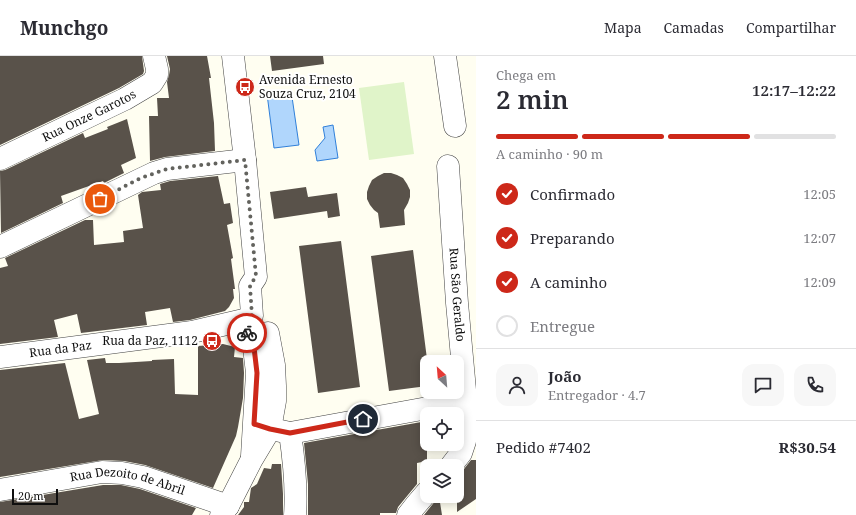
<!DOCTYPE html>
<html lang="pt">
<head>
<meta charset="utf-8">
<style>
	body { margin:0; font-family:"Noto Serif",serif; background:#f7f7f7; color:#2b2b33; height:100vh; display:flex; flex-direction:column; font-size:15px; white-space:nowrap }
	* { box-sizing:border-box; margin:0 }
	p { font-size:13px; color:#7c7c81 }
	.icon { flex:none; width:22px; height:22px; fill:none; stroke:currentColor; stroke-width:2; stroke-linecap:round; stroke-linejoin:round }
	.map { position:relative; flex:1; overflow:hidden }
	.panel { display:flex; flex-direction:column; background:#fff; width:380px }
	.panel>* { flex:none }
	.needle { width:26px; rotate:334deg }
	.fabs { position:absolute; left:420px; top:299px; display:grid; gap:8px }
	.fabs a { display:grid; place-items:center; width:44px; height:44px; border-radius:8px; background:#fff; box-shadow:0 2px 10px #0003; font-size:20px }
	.scale { position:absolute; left:12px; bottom:10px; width:46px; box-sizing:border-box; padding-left:4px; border:2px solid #0f0f0f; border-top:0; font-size:11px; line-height:14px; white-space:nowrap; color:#0f0f0f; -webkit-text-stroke:3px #fff; paint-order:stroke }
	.pin { position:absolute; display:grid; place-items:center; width:34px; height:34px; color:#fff; margin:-17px; border:2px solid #fff; border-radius:50%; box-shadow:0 1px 4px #0007 }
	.courier { position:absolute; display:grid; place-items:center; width:40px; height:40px; margin:-20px; border:3px solid #cd2819; border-radius:50%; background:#fff; color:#222; box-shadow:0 1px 5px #0007 }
	.headline em { font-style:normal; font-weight:600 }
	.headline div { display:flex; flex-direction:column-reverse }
	.headline { display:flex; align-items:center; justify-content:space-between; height:68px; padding:0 20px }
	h1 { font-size:26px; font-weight:600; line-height:30px }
	.bar { display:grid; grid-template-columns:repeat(4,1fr); gap:6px 4px; align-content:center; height:48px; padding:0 20px }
	.bar i { height:5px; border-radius:3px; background:#e1e1e2 }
	.bar .active { background:#cd2819 }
	.bar p { grid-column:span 4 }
	.line { display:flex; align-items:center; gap:10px; padding:0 20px; border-top:1px solid #e1e1e2 }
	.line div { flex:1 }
	.round { display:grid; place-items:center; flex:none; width:42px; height:42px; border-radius:12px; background:#f7f7f7 }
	ol { padding:0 20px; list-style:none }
	li { display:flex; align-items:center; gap:12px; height:44px }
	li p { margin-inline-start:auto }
	li .icon { padding:4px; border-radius:50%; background:#cd2819; color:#fff; stroke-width:4 }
	li:last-child { color:#7c7c81 }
	li i { width:22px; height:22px; border:2px solid #e1e1e2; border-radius:50% }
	header { display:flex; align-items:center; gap:24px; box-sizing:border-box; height:56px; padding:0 20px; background:#fff; border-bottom:1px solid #e1e1e2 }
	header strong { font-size:19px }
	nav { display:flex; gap:22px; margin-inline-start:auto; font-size:14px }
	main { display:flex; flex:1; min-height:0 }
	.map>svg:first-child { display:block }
</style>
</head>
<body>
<header>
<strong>Munchgo</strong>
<nav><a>Mapa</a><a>Camadas</a><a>Compartilhar</a></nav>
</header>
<main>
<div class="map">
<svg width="476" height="459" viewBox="0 0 476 459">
	<rect width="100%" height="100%" fill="#fffef1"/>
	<path fill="#e0f4c9" d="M404,26L414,98L369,104L359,32Z"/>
	<path fill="#b0d6fc" stroke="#3080da" d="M291,34L299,89L274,92L267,38Z
		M333,69L338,102L317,105L315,94L325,82L323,71Z"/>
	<path fill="#59524a" d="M0,0H142L144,15L143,18L119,32L0,89Z
		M167,0H207L211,22H209L214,67L215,95L165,101L150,105L149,60H158L157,42H169L167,26L169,19L170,13Z
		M270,0H323L324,8L272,15Z
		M127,63L136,102L121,109L124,117L104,127L103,125L61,140L63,147L1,177L0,115L5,114L83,77L85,82L108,73L107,71Z
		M384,117H391L397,119L403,122L407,128L410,134V141L408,147L404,154L405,169L380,172L378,157L374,154L370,149L367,143V136L369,130L372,124L378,120Z
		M218,120L224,148L230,147L233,167L227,169L233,202L231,203L235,233H233L234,242L229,251L225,255L190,264L173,266L170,252L145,256L147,269L81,277L77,258L54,264L58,281L0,288V212L8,210L5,202L85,164H93L94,189L124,186L123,175L143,172L138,139L142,136L161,134L160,128L170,125Z
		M306,131L308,141L337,137L340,160L328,162L327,155L274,163L270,136Z
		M341,185L360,331L318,337L299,190Z
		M413,194L427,303V330L389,335L371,200Z
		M223,288L235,291L234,301L243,302L244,317L243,342L238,371L236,380L213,432L145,409L124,405L103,404L0,421V314L65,307L79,363L99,358L87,304L105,302L106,307H119L152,305V304L174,303L175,338L198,339V290Z
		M427,365V405L417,407V428L398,451L396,457H380V459H308V428L304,387Z
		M471,404H476V443L457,456V434L461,417Z
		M272,408H281L283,438V459H238L244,451V446H249L251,432L257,428L264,412L271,413Z
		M103,429H121L140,433L196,452L192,459H0V446Z
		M439,440L442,459H424L436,444Z"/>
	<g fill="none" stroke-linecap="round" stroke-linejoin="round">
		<defs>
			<g id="minor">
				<path d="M233,0L245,104L256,221L250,230L252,260"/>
				<path d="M445,0L455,70"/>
				<path id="s1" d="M0,103L125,43L152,27L157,19V13L154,0"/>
				<path id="s2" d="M448,110L457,247L466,345L467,371L465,385L461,397L451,410"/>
				<path d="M0,191L154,117L167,113L245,104"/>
				<path id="s3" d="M0,301L192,276L248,263"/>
				<path d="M276,374L290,377C294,404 297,431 295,459"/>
				<path d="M290,377L466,345"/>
				<path d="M252,400L257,317L253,283"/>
				<path id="s4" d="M0,434L102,416L122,417L143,421L228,450"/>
				<path d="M221,459L228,450L252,403L270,373L275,345V330L274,309L268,277"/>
				<path d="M408,459L415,450L427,436"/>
			</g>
		</defs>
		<use href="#minor" stroke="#424242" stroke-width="23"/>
		<use href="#minor" stroke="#fff" stroke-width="22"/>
	</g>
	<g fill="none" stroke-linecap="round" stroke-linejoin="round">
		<path stroke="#63635e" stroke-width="4" stroke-dasharray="0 7.2" d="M100,143L141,122L167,113L245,104L256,220L250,230L252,260C246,265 243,270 247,277"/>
		<path stroke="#cd2819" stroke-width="5" d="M247,277L253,283L257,317L254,368L270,373L290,377L363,363"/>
	</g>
	<defs>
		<symbol id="bus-disc" viewBox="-11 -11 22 22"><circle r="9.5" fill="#cd2819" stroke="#fff"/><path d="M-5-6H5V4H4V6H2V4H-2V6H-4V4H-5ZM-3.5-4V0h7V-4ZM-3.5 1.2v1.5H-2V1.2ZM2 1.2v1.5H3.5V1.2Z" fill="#fff"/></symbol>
	</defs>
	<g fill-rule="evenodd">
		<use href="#bus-disc" x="234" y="20" width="22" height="22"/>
		<use href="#bus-disc" x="201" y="274" width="22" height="22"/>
	</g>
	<g text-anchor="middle" stroke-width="4" stroke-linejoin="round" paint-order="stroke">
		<g font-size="12" fill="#0f0f0f" stroke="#fff" text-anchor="start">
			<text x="259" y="28">Avenida Ernesto<tspan x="259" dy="14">Souza Cruz, 2104</tspan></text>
			<text x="198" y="289" text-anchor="end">Rua da Paz, 1112</text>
		</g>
		<g font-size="12" fill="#0f0f0f" stroke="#fff">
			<text dy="4" stroke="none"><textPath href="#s1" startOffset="99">Rua Onze Garotos</textPath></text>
			<text dy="4" stroke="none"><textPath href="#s2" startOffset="129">Rua São Geraldo</textPath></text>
			<text dy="4" stroke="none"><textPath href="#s3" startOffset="61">Rua da Paz</textPath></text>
			<text dy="4" stroke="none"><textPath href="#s4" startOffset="130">Rua Dezoito de Abril</textPath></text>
		</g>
	</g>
</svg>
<div class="fabs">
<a><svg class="needle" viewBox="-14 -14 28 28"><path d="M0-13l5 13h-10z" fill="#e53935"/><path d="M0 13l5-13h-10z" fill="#7c7c81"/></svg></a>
<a><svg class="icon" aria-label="locate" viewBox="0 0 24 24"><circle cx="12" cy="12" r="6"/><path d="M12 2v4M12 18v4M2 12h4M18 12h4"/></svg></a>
<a><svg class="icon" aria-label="layers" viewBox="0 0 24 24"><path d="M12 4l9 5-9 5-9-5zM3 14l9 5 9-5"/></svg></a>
</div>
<div class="scale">20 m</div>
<div class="pin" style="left:100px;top:143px;background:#ea580c"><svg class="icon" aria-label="bag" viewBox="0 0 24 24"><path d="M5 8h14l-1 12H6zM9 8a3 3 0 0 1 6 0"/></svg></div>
<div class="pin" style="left:363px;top:363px;background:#1f2937"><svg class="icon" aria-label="home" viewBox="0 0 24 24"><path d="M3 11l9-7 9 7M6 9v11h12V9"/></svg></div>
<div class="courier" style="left:247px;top:277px"><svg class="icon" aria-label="bike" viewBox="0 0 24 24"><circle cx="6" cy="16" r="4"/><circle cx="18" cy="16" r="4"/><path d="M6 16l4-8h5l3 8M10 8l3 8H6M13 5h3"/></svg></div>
</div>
<section class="panel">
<div class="headline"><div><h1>2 min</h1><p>Chega em</p></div><em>12:17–12:22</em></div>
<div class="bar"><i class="active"></i><i class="active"></i><i class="active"></i><i></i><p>A caminho · 90 m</p></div>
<ol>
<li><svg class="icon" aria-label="check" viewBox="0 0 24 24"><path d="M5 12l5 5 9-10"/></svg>Confirmado<p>12:05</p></li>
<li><svg class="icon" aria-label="check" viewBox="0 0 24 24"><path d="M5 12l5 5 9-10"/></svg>Preparando<p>12:07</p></li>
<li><svg class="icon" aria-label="check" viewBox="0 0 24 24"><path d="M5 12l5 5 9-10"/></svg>A caminho<p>12:09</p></li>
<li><i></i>Entregue</li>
</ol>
<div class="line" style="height:72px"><a class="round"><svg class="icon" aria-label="person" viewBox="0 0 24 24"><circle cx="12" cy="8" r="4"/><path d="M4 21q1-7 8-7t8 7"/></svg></a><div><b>João</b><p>Entregador · 4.7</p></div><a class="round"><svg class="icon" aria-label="chat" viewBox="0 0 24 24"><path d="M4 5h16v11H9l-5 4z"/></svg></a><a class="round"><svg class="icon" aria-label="phone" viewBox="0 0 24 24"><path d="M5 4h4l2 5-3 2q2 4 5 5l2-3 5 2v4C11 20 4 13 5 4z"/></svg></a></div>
<div class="line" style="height:52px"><div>Pedido #7402</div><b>R$30.54</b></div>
</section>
</main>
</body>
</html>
